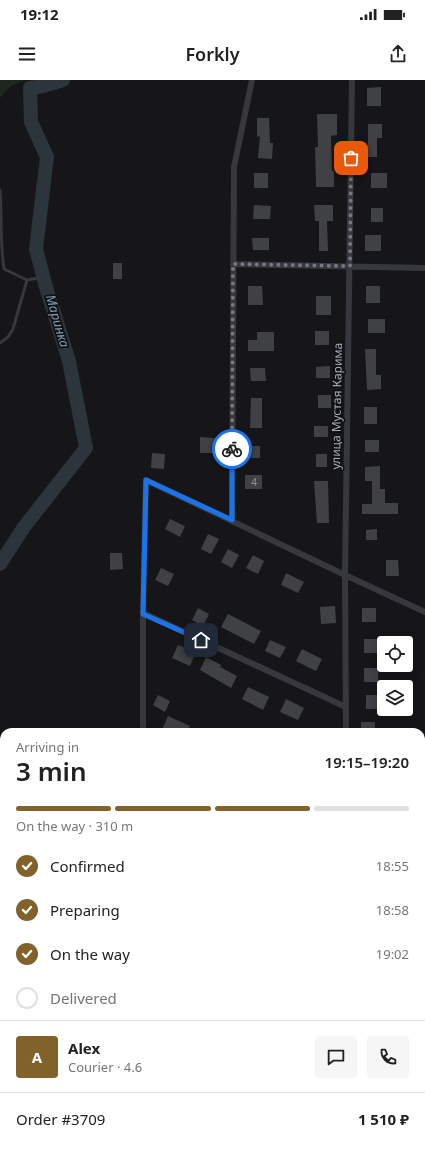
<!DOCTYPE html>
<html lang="en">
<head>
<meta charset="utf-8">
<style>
	body { margin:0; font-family:"Noto Sans",sans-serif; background:#f6f6f6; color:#222; height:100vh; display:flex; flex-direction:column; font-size:15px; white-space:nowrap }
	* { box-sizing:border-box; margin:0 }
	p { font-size:13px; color:#767676 }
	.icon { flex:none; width:22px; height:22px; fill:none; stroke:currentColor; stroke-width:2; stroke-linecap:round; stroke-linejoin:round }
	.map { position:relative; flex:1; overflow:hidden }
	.side { position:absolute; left:0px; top:648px; width:425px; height:424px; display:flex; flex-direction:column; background:#fff; border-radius:12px 12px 0 0; box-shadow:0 2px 10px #0003 }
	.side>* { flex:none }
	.fabs { position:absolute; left:377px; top:556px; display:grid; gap:8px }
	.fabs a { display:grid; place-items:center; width:36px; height:36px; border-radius:4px; background:#fff; box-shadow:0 2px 10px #0003; font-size:20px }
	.pin { position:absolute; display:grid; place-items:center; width:34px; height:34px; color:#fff; margin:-17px; border-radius:8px; box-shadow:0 2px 6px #0006 }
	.courier { position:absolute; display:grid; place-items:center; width:40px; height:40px; margin:-20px; border:3px solid #1a73e8; border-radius:50%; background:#fff; color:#222; box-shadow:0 1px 5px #0007 }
	.head em { font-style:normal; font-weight:600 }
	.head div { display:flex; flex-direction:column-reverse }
	.head { display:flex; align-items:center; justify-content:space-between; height:68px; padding:0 16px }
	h1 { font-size:26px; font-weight:600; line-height:30px }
	.bar { display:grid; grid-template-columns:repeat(4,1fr); gap:6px 4px; align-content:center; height:48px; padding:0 16px }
	.bar i { height:5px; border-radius:3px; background:#e0e0e0 }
	.bar .current { background:#80622a }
	.bar p { grid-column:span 4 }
	.line { display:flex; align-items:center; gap:10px; padding:0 16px; border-top:1px solid #e0e0e0 }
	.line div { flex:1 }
	.round { display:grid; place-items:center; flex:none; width:42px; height:42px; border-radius:4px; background:#f6f6f6 }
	ol { padding:0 16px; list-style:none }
	li { display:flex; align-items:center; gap:12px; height:44px }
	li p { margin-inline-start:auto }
	li .icon { padding:4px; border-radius:50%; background:#80622a; color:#fff; stroke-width:4 }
	li:last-child { color:#767676 }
	li i { width:22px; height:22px; border:2px solid #e0e0e0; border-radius:50% }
	.status { display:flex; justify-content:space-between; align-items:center; height:28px; padding:0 20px; background:#fff; direction:ltr }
	.status svg { height:11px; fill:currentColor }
	header { display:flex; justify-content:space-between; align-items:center; height:52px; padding:0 16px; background:#fff; font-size:18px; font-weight:600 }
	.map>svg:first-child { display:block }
</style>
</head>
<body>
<div class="status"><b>19:12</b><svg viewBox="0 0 49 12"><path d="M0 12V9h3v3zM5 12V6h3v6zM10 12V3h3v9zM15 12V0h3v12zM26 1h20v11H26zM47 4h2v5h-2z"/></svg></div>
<header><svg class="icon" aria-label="menu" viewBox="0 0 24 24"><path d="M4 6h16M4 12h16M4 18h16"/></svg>Forkly<svg class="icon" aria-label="share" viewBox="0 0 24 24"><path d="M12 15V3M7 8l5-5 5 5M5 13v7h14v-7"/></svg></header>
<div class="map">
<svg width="425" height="1072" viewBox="0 0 425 1072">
	<rect width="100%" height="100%" fill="#161618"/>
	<path fill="#1e261f" d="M0,0H25L11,6L0,18Z"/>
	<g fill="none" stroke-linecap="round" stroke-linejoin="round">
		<path stroke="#2c353c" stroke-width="14" d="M0,484L24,447L86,368L69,281L46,207L36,169L47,77L31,42L30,8L43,6L63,0
			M0,888L4,893
			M68,1072L71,1068"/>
	</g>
	<path fill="#404145" d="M381,7V26H367V8Z
		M317,34H337V55L331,56L332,91H334V107H316L315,67H318Z
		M257,38H269L270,63H273L272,79L258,78L260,56L257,57Z
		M368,44H382V58H377V77H364V65H368Z
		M254,93H268V108H254Z
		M371,93H387V108H371Z
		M254,125L271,126L270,139H253Z
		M314,125H333V141H327L328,171H319V141H315Z
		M371,128H383V142H371Z
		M365,155H381V171H365Z
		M252,158H269V170H253Z
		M113,183H122V199H113Z
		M248,206H262L263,225H248Z
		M366,206H380V223H366Z
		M316,216H331V235H316Z
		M368,239H385V253H368Z
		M315,251H329V265H315Z
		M257,252H274V271H248V260H257Z
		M365,269H376V295H381V309L367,310Z
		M330,286V298H316V287Z
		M250,288H265L266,301H251Z
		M318,315H331V328H318Z
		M251,318H262V348H250Z
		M364,327H377V344H364Z
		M314,346H328V357H314Z
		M200,357L215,358L214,373H200Z
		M365,360H379V372H365Z
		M248,366H260V378H248Z
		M152,373L165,374L164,389L151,388Z
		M316,374H327V387H316Z
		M380,386V409H385V423H398V434H362V424H372V401H365V387Z
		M245,395H262V409H245Z
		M314,401H328L329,443H317Z
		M170,439L185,446L180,457L165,449Z
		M377,449V460H366V450Z
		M208,454L219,459L211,474L201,469Z
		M228,469L239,475L232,488L221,482Z
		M110,473H122L123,489L110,490Z
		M253,475L264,481L258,494L246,488Z
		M386,480H398L399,496H386Z
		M161,488L174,494L168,506L155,500Z
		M286,493L304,502L298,513L281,505Z
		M335,526L336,543L321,544L320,527Z
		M198,528L209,534L203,546L192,540Z
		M362,528H376V542H362Z
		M228,534L261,551L254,564L221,547Z
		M364,559H378V573H364Z
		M270,560L286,567L280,578L265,571Z
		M178,565L196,572L190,586L172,578Z
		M302,569L322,579L316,591L296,581Z
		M206,577L221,585L220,587L237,596L231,608L200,590Z
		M364,588H378V602H364Z
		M248,607L269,617L263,630L242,619Z
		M158,615L170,621L165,632L153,625Z
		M366,615H380V629H366Z
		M286,619L304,628L298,640L280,632Z
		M168,636L190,646L187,652H161Z
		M361,642H375V652H361Z"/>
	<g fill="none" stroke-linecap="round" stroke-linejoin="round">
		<path stroke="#37383d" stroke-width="3" d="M0,110C2,136 0,163 4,189L27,200L38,198
			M0,263L8,257L13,249L27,200"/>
		<path stroke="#37383d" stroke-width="6" d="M233,184L425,188
			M232,440L234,87L252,0
			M143,533L346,627
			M145,652L143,651V533L146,400L345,495L425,532
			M346,652L345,495L352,0
			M421,880H425
			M421,999H425
			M312,1072L313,1068"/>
	</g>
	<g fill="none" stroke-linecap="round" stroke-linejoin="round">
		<path stroke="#757880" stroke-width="4" stroke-dasharray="0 7.2" d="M232,369L233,184L350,186L351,78"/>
		<path stroke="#1a73e8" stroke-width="5" d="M201,560L143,534L146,400L232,440V369"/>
	</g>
	<g text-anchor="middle" stroke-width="3.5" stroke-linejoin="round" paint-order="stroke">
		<g font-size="10" fill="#8e929b">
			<text x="254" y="406">4</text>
		</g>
		<g font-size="12" fill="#a8adb8" stroke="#111113">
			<text transform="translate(337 326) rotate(-89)" y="4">улица Мустая Карима</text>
		</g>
		<g font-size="13" font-style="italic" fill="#7f9bb3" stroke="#111113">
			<text transform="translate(58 241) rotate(74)" y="5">Маринка</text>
		</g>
	</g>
</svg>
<div class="fabs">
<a><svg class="icon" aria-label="locate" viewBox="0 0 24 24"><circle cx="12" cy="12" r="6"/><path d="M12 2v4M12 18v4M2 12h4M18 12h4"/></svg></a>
<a><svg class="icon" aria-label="layers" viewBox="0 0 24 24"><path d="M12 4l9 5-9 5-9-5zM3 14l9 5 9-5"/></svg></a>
</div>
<div class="pin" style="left:351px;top:78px;background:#ea580c"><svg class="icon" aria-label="bag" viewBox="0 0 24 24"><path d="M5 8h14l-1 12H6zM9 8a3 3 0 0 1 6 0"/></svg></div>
<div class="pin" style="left:201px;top:560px;background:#1f2937"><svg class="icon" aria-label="home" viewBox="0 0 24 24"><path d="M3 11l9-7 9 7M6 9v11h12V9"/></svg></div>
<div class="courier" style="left:232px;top:369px"><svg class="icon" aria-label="bike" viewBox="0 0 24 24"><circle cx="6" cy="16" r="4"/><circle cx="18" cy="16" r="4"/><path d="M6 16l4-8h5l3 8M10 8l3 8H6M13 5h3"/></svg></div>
<section class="side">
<div class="head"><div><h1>3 min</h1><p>Arriving in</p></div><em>19:15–19:20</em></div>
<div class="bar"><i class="current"></i><i class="current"></i><i class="current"></i><i></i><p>On the way · 310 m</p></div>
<ol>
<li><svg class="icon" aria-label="check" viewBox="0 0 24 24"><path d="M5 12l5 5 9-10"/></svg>Confirmed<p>18:55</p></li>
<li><svg class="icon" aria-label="check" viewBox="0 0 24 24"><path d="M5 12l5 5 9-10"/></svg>Preparing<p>18:58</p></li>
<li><svg class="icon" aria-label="check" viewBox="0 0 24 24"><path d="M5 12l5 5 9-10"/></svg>On the way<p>19:02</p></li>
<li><i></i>Delivered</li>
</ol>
<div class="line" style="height:72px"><b class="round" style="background:#80622a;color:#fff">A</b><div><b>Alex</b><p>Courier · 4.6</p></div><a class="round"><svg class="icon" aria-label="chat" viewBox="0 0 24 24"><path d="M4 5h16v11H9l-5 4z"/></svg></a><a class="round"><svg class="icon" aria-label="phone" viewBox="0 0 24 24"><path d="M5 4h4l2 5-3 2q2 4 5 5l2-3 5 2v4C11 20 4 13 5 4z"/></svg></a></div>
<div class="line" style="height:52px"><div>Order #3709</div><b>1 510 ₽</b></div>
</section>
</div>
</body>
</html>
